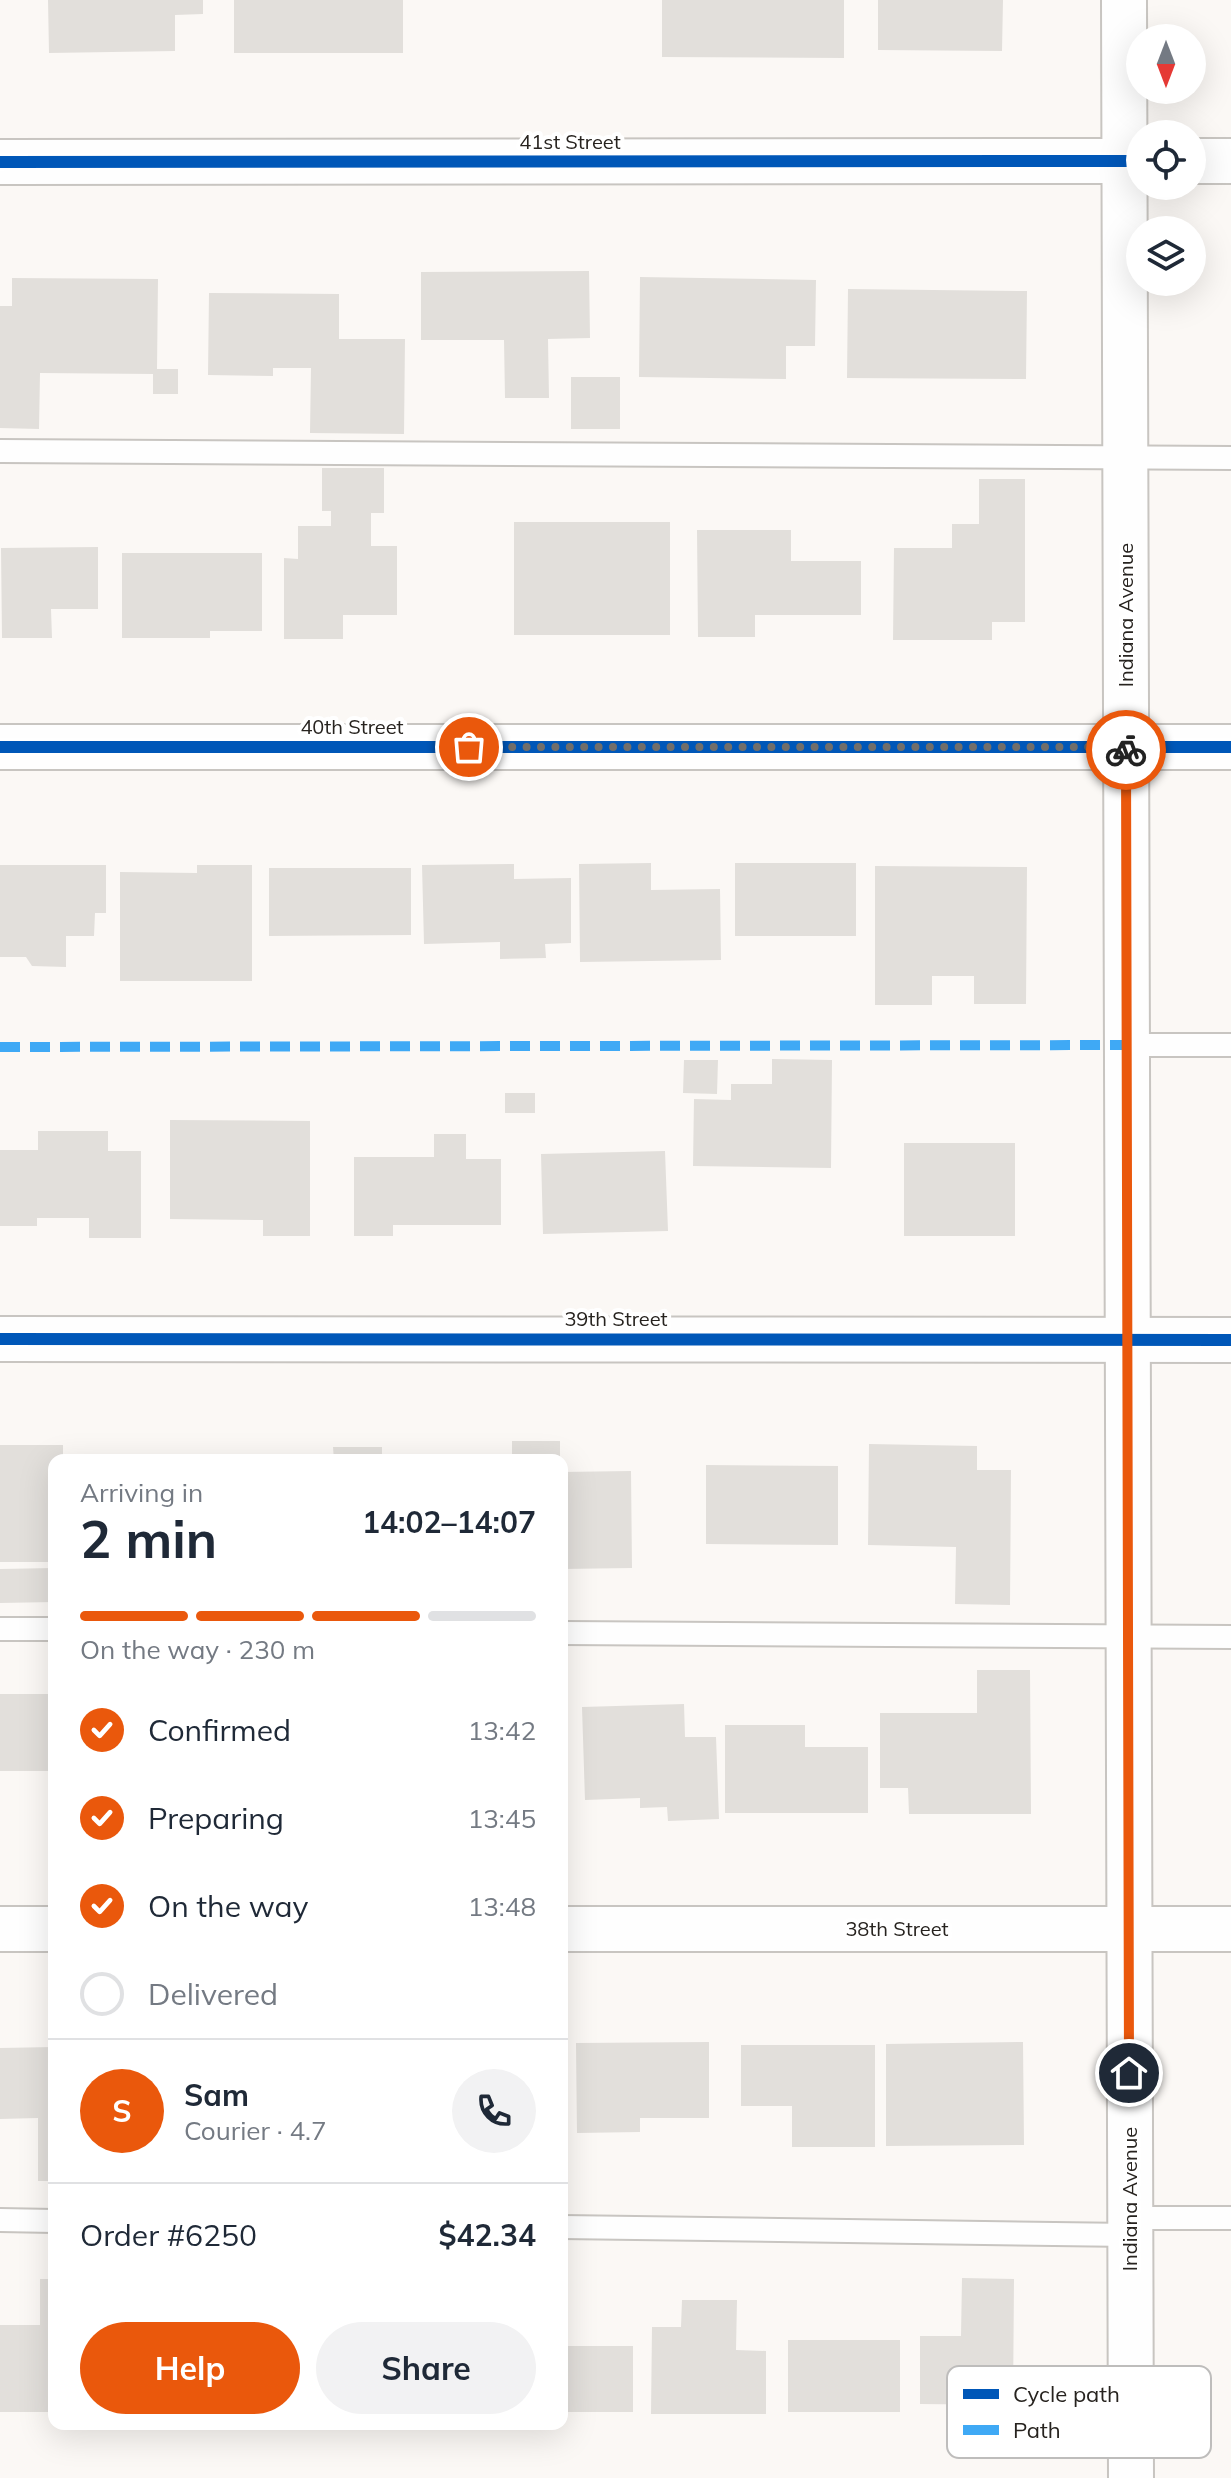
<!DOCTYPE html>
<html lang="en">
<head>
<meta charset="utf-8">
<style>
	body { margin:0; font-family:Mulish,sans-serif; background:#f2f2f3; color:#1f2937; height:100vh; display:flex; flex-direction:column; font-size:30px; white-space:nowrap }
	* { box-sizing:border-box; margin:0 }
	p { font-size:26px; color:#747a83 }
	.icon { flex:none; width:44px; height:44px; fill:none; stroke:currentColor; stroke-width:2; stroke-linecap:round; stroke-linejoin:round }
	.map { position:relative; flex:1; overflow:hidden }
	.panel { position:absolute; left:48px; top:1454px; width:520px; height:976px; display:flex; flex-direction:column; background:#fff; border-radius:16px; box-shadow:0 8px 32px #0002 }
	.panel>* { flex:none }
	.needle { width:52px; rotate:180deg }
	.fabs { position:absolute; left:1126px; top:24px; display:grid; gap:16px }
	.fabs a { display:grid; place-items:center; width:80px; height:80px; border-radius:50%; background:#fff; box-shadow:0 8px 32px #0002; font-size:40px }
	.pin { position:absolute; display:grid; place-items:center; width:68px; height:68px; color:#fff; margin:-34px; border:4px solid #fff; border-radius:50%; box-shadow:0 2px 8px #0007 }
	.courier { position:absolute; display:grid; place-items:center; width:80px; height:80px; margin:-40px; border:6px solid #ea580c; border-radius:50%; background:#fff; color:#222; box-shadow:0 2px 10px #0007 }
	.overview em { font-style:normal; font-weight:700 }
	.overview div { display:flex; flex-direction:column-reverse }
	.overview { display:flex; align-items:center; justify-content:space-between; height:136px; padding:0 32px }
	h1 { font-size:52px; font-weight:700; line-height:60px }
	.bar { display:grid; grid-template-columns:repeat(4,1fr); gap:12px 8px; align-content:center; height:96px; padding:0 32px }
	.bar i { height:10px; border-radius:6px; background:#e0e1e3 }
	.bar .active { background:#ea580c }
	.bar p { grid-column:span 4 }
	.line { display:flex; align-items:center; gap:20px; padding:0 32px; border-top:2px solid #e0e1e3 }
	.line div { flex:1 }
	.round { display:grid; place-items:center; flex:none; width:84px; height:84px; border-radius:42px; background:#f2f2f3 }
	ol { padding:0 32px; list-style:none }
	li { display:flex; align-items:center; gap:24px; height:88px }
	li p { margin-inline-start:auto }
	li .icon { padding:8px; border-radius:50%; background:#ea580c; color:#fff; stroke-width:4 }
	li:last-child { color:#747a83 }
	li i { width:44px; height:44px; border:4px solid #e0e1e3; border-radius:50% }
	.cta { display:flex; gap:16px; margin-top:auto; padding:16px 32px }
	.cta a { flex:1; height:92px; border-radius:48px; background:#ea580c; color:#fff; font-size:32px; font-weight:700; line-height:92px; text-align:center }
	.cta a+a { background:#f2f2f3; color:#1f2937 }
	.map>svg:first-child { display:block }
</style>
</head>
<body>
<div class="map">
<svg width="1231" height="2478" viewBox="0 0 1231 2478">
	<rect width="100%" height="100%" fill="#fbf8f5"/>
	<path fill="#e2dfdb" d="M48,0H203V14L175,15V51L49,53Z
		M234,0H403V53H234Z
		M662,0H844V58L662,57Z
		M878,0H1003L1002,51L878,50Z
		M589,271L590,338L548,339L549,398H505L504,340H421V272Z
		M640,277L816,280L815,346H786V379L639,377Z
		M12,278L158,279L157,369H178V394H153V374L40,373L39,429L0,428V306H12Z
		M848,289L1027,291L1026,379L847,378Z
		M209,293L339,294V339H405L404,434L310,433L311,368H273V376L208,375Z
		M571,377H620V429H571Z
		M322,468H384V513H371V546H397V615H343V639H284V558L298,559V526H331V511H322Z
		M979,479H1025V622H992V640H893L894,548H952V524H979Z
		M514,522H670V635H514Z
		M697,530H791V561H861V615H755V637H698Z
		M98,547V609H51L52,638H2L1,548Z
		M122,553H262V631H210V638H122Z
		M651,863V890L720,889L721,960L580,962L579,864Z
		M735,863H856V936H735Z
		M514,864V879L571,878V943L545,944L546,958L500,959V942L424,944L422,865Z
		M0,865H106V913H95L94,936H66V967L32,966L26,957H0Z
		M197,865H252V981H120V872L197,873Z
		M875,866L1027,867L1026,1004H974V976H932V1005H875Z
		M269,868H411V935L269,936Z
		M772,1059L832,1060L831,1168L693,1166L694,1099L731,1100V1084H772Z
		M684,1060H718L717,1094L683,1093Z
		M505,1093H535V1113H505Z
		M170,1120L310,1121V1236H263V1220L170,1219Z
		M38,1131H108V1151H141V1238H89V1218H37V1226H0V1150H38Z
		M434,1134H466V1159H501V1225H393V1236H354V1157H434Z
		M904,1143H1015V1236H904Z
		M665,1151L668,1231L543,1234L541,1154Z
		M512,1441H560V1460H512Z
		M869,1444L977,1446V1470H1011L1010,1605L955,1604L956,1547L868,1545Z
		M0,1445H63V1460H54V1562H0Z
		M333,1447H382V1460H334Z
		M187,1455H286V1460H187Z
		M706,1465L838,1466V1545L706,1544Z
		M631,1471L632,1568L562,1569V1472Z
		M54,1568V1602L0,1603V1569Z
		M977,1670H1030L1031,1814H909L908,1788H880V1713H977Z
		M0,1694H54V1771H0Z
		M562,1700H568V1814H562Z
		M684,1704L685,1737H716L719,1819L668,1821L667,1807L640,1808V1798L585,1800L582,1707Z
		M725,1725H805V1747H868V1813H725Z
		M709,2042V2118H640V2132L577,2133L576,2043Z
		M1023,2042L1024,2145L886,2146V2044Z
		M741,2045H875V2147H792V2106H741Z
		M54,2047V2181H38V2118L0,2119V2048Z
		M962,2278L1014,2279L1013,2405L920,2404V2336H961Z
		M40,2279H54V2412H0V2325H40Z
		M682,2300H737L736,2350L766,2351V2414H651L652,2327H681Z
		M788,2340H900V2412H788Z
		M562,2346H633V2412H562Z"/>
	<g fill="none" stroke-linecap="round" stroke-linejoin="round">
		<defs>
			<path id="lane" d="M0,451L1231,458
				M1126,1045H1231
				M0,1629H54
				M562,1633L1231,1637
				M1130,2218H1231
				M0,2220L54,2221
				M562,2227L1130,2235"/>
			<path id="street" d="M1192,161H1231
				M0,162L1140,161
				M0,747H1231
				M0,1339L1231,1340
				M0,1929H54
				M562,1929H1231"/>
			<path id="secondary" d="M1124,0L1131,2478"/>
		</defs>
		<use href="#lane" stroke="#c8c5c1" stroke-width="26"/>
		<use href="#street" stroke="#c8c5c1" stroke-width="48"/>
		<use href="#secondary" stroke="#c8c5c1" stroke-width="48"/>
		<use href="#lane" stroke="#fefefe" stroke-width="22"/>
		<use href="#street" stroke="#fefefe" stroke-width="44"/>
		<use href="#secondary" stroke="#fefefe" stroke-width="44"/>
		<path stroke="#3fa9f5" stroke-width="10" stroke-dasharray="20 10" stroke-linecap="butt" d="M0,1047L1126,1045"/>
		<defs>
			<path id="cycleway" d="M0,162L1140,161
				M0,747H1231
				M0,1339L1231,1340"/>
		</defs>
		<use href="#cycleway" stroke="#fff" stroke-width="17"/>
		<use href="#cycleway" stroke="#0057b8" stroke-width="12"/>
	</g>
	<g fill="none" stroke-linecap="round" stroke-linejoin="round">
		<path stroke="#716e6a" stroke-width="8" stroke-dasharray="0 14.4" d="M469,747H1126V750"/>
		<path stroke="#ea580c" stroke-width="10" d="M1126,750L1129,2073"/>
	</g>
	<g text-anchor="middle" stroke-width="8" stroke-linejoin="round" paint-order="stroke">
		<g font-size="20" fill="#27231f" stroke="#fff">
			<text x="570" y="149">41st Street</text>
			<text transform="translate(1126 615) rotate(-90)" y="7">Indiana Avenue</text>
			<text x="352" y="734">40th Street</text>
			<text x="616" y="1326">39th Street</text>
			<text x="897" y="1936">38th Street</text>
			<text transform="translate(1130 2199) rotate(-90)" y="7">Indiana Avenue</text>
		</g>
	</g>
	<rect x="947" y="2366" width="264" height="92" rx="12" fill="#fff" stroke="#bebdbc" stroke-width="2"/>
	<rect x="963" y="2389" width="36" height="10" fill="#0057b8"/>
	<rect x="963" y="2425" width="36" height="10" fill="#3fa9f5"/>
	<g font-size="22" fill="#27231f">
		<text x="1013" y="2402">Cycle path</text>
		<text x="1013" y="2438">Path</text>
	</g>
</svg>
<div class="fabs">
<a><svg class="needle" viewBox="-14 -14 28 28"><path d="M0-13l5 13h-10z" fill="#e53935"/><path d="M0 13l5-13h-10z" fill="#747a83"/></svg></a>
<a><svg class="icon" aria-label="locate" viewBox="0 0 24 24"><circle cx="12" cy="12" r="6"/><path d="M12 2v4M12 18v4M2 12h4M18 12h4"/></svg></a>
<a><svg class="icon" aria-label="layers" viewBox="0 0 24 24"><path d="M12 4l9 5-9 5-9-5zM3 14l9 5 9-5"/></svg></a>
</div>
<div class="pin" style="left:469px;top:747px;background:#ea580c"><svg class="icon" aria-label="bag" viewBox="0 0 24 24"><path d="M5 8h14l-1 12H6zM9 8a3 3 0 0 1 6 0"/></svg></div>
<div class="pin" style="left:1129px;top:2073px;background:#1f2937"><svg class="icon" aria-label="home" viewBox="0 0 24 24"><path d="M3 11l9-7 9 7M6 9v11h12V9"/></svg></div>
<div class="courier" style="left:1126px;top:750px"><svg class="icon" aria-label="bike" viewBox="0 0 24 24"><circle cx="6" cy="16" r="4"/><circle cx="18" cy="16" r="4"/><path d="M6 16l4-8h5l3 8M10 8l3 8H6M13 5h3"/></svg></div>
<section class="panel">
<div class="overview"><div><h1>2 min</h1><p>Arriving in</p></div><em>14:02–14:07</em></div>
<div class="bar"><i class="active"></i><i class="active"></i><i class="active"></i><i></i><p>On the way · 230 m</p></div>
<ol>
<li><svg class="icon" aria-label="check" viewBox="0 0 24 24"><path d="M5 12l5 5 9-10"/></svg>Confirmed<p>13:42</p></li>
<li><svg class="icon" aria-label="check" viewBox="0 0 24 24"><path d="M5 12l5 5 9-10"/></svg>Preparing<p>13:45</p></li>
<li><svg class="icon" aria-label="check" viewBox="0 0 24 24"><path d="M5 12l5 5 9-10"/></svg>On the way<p>13:48</p></li>
<li><i></i>Delivered</li>
</ol>
<div class="line" style="height:144px"><b class="round" style="background:#ea580c;color:#fff">S</b><div><b>Sam</b><p>Courier · 4.7</p></div><a class="round"><svg class="icon" aria-label="phone" viewBox="0 0 24 24"><path d="M5 4h4l2 5-3 2q2 4 5 5l2-3 5 2v4C11 20 4 13 5 4z"/></svg></a></div>
<div class="line" style="height:104px"><div>Order #6250</div><b>$42.34</b></div>
<div class="cta"><a>Help</a><a>Share</a></div>
</section>
</div>
</body>
</html>
